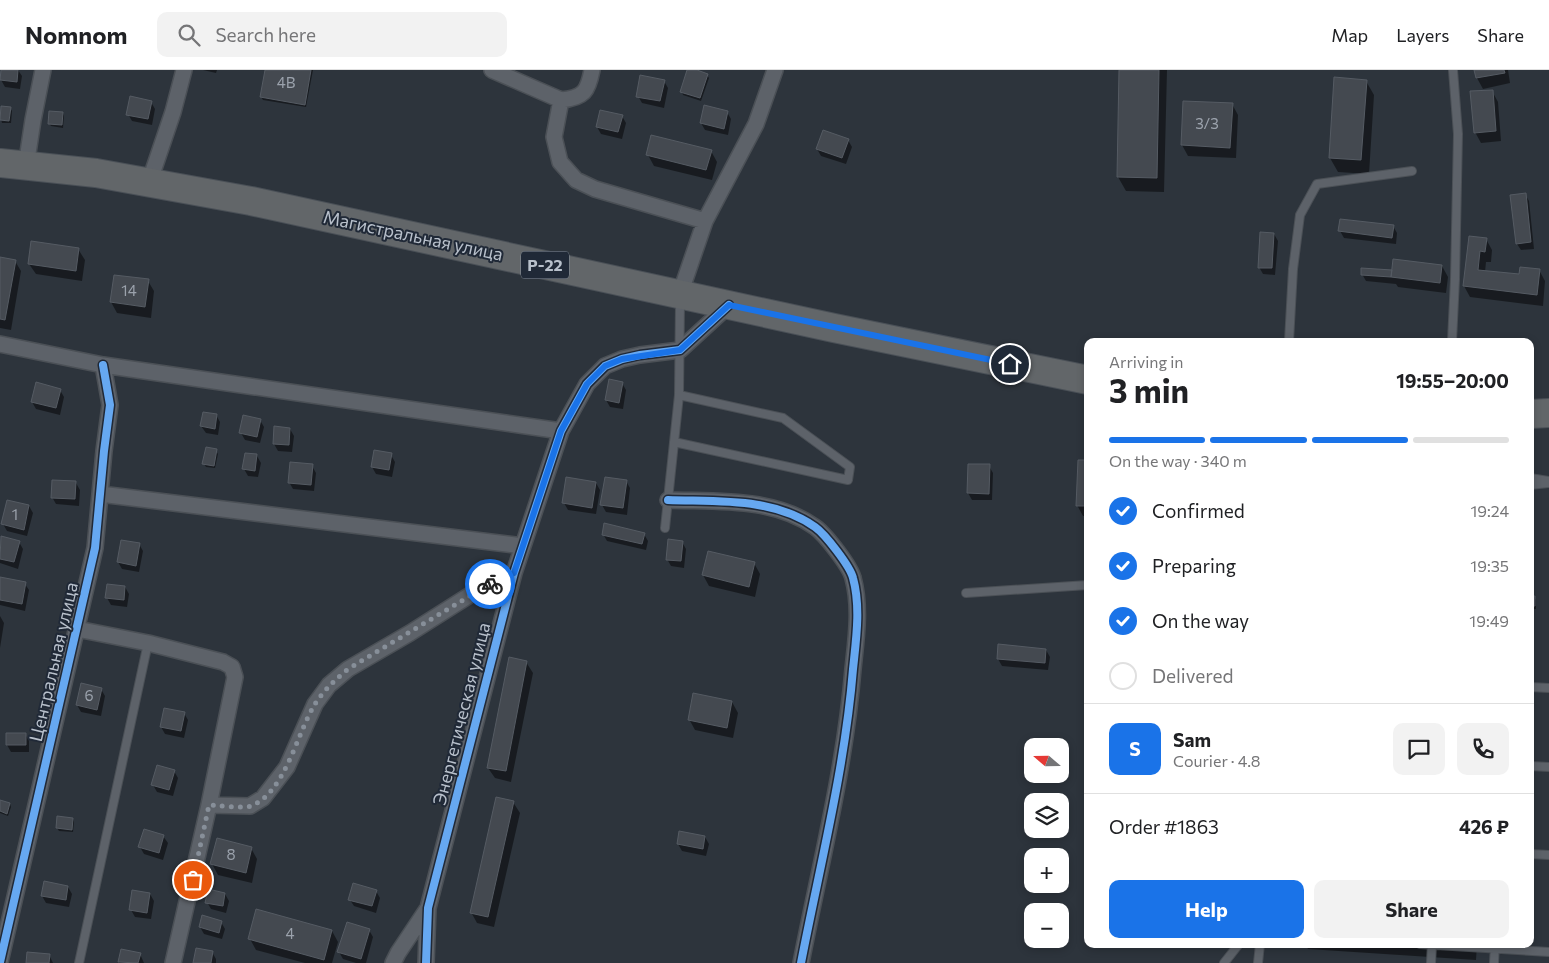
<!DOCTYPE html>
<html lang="en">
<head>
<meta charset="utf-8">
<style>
	body { margin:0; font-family:Commissioner,sans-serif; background:#f2f2f2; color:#202124; height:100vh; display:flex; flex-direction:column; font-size:19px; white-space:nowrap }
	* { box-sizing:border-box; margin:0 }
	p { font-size:16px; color:#757577 }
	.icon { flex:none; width:28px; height:28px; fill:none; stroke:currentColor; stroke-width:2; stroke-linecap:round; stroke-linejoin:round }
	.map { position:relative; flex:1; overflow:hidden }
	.drawer { position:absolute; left:1084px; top:268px; width:450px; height:610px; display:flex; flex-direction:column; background:#fff; border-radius:10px; box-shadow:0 2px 8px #0003 }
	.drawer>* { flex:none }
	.needle { width:32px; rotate:290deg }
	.controls { position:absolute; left:1024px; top:668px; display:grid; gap:10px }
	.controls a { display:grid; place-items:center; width:45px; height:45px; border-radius:10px; background:#fff; box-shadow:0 2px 8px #0003; font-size:25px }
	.pin { position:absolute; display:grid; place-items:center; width:42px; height:42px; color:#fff; margin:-21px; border:2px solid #fff; border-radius:50%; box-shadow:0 1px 5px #0007 }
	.courier { position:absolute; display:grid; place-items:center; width:50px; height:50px; margin:-25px; border:4px solid #1a73e8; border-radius:50%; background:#fff; color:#222; box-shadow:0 1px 6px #0007 }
	.headline em { font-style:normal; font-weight:700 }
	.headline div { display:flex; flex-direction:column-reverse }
	.headline { display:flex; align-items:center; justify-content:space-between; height:85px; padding:0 25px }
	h1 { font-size:32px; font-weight:700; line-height:38px }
	.bar { display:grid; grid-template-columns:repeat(4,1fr); gap:8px 5px; align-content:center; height:60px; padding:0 25px }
	.bar i { height:6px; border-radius:4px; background:#e0e0e0 }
	.bar .on { background:#1a73e8 }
	.bar p { grid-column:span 4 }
	.line { display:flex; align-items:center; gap:12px; padding:0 25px; border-top:1px solid #e0e0e0 }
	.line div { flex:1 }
	.round { display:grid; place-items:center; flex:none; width:52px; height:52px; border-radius:10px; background:#f2f2f2 }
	ol { padding:0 25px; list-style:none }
	li { display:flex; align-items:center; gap:15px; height:55px }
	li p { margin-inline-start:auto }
	li .icon { padding:5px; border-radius:50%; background:#1a73e8; color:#fff; stroke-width:4 }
	li:last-child { color:#757577 }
	li i { width:28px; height:28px; border:2px solid #e0e0e0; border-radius:50% }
	.action { display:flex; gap:10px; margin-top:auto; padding:10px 25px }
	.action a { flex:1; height:58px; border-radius:10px; background:#1a73e8; color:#fff; font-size:20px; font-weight:700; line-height:58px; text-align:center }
	.action a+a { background:#f2f2f2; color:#202124 }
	header { display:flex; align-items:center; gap:30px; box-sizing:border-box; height:70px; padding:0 25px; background:#fff; border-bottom:1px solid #e0e0e0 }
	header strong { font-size:24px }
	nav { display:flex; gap:28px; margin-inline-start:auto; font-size:18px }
	.search { width:350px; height:45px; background:#f2f2f2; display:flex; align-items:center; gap:12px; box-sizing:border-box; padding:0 18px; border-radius:10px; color:#757577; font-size:19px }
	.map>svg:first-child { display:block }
</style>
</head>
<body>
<header>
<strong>Nomnom</strong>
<div class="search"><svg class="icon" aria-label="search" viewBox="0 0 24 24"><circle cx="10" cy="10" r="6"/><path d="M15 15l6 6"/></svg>Search here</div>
<nav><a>Map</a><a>Layers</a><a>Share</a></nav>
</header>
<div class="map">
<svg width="1549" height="893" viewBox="0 0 1549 893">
	<rect width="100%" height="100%" fill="#2d343c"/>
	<path fill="#0007" d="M2,0H18L22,6L20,19L5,17L1,10Z
		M203,0H217L216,3Z
		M266,0H313L306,37L263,30L261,27Z
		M689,0L707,5L709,8L701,31L683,25L682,22Z
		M1121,0H1167L1164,122L1126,121L1118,107Z
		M1475,0H1508L1510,13L1483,19L1477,8Z
		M664,11L668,18L664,38L642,33L638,26Z
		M1366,11L1374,25L1369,104L1338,102L1330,88Z
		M1492,21L1498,32L1501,71L1481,73L1475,62Z
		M151,32L155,39L152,55L132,51L128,44Z
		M1184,32L1232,34L1238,45L1236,88L1188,86L1182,75Z
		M10,38L12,41L11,53H2L1,49Z
		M727,42L731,49L728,65L705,60L701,53Z
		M63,43L64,46L63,58L51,56L49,53Z
		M622,46L626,53L622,69L601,64L597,57Z
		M848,70L852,77L846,94L821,86L817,79Z
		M711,81L717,92L712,110L654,96L648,85Z
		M1525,124L1529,131L1534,179L1521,180L1517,174Z
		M1393,156L1397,163L1396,174L1344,168L1340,161Z
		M1274,164L1278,171L1275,205L1263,204L1259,197Z
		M1470,167L1486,169L1492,180L1491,192H1486L1485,202L1520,206L1539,200L1545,211L1543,236L1470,227L1464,216Z
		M78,179L85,190L82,211L36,204L29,194Z
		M0,188L15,191L21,201L11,260L0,258Z
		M1442,196L1448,207L1446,223L1398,217L1396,214L1366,211L1362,204Z
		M115,206L148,211L154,221L151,248L117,243L111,232Z
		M622,313L626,320L623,339L610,337L606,330Z
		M60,320L64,327L60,345L36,339L32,332Z
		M216,345L220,352L218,365L206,363L201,356Z
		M260,350L264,357L260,373L245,370L241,363Z
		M290,359L294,366L292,382L278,381L274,374Z
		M216,381L218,384L215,398L206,397L204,394Z
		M391,385L395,392L392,407L376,404L372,397Z
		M257,386L261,393L258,407L248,406L244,399Z
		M1088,391V446H1083L1077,435Z
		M312,396L316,403L314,421L293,419L289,412Z
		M989,396L993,403L992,430H972L968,423Z
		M626,411L630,418L627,445L606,442L602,435Z
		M76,413L80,420L79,436L56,434L52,427Z
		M596,413L600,420L596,444L568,440L564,433Z
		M29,436L33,443L27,466L7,461L3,454Z
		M603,464H644L648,471L646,480L607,471Z
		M2,468L19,472L23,479L18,499L0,493V475Z
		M682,472L686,479L684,498L671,496L667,489Z
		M139,474L143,481L139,502L122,499L118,492Z
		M754,493L760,504L755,527L709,516L703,505Z
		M0,508L25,514L29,520L25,541L0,535Z
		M125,517L129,524L127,537L111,535L107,528Z
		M1530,527H1534L1536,530V539H1530Z
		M0,546L4,553L0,578Z
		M1046,580L1050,587L1048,600L1002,596L998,589Z
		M526,592L533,603L511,712L495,708L488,698Z
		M101,619L105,626L101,646L81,642L77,635Z
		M732,632L738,643L733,668L695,660L689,649Z
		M184,643L188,650L184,668L165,664L161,657Z
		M25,664L29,671V682H11L7,675Z
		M174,701L178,708L173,726L157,722L153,715Z
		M0,731L10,734L11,737L8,746L0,743Z
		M513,732L520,743L494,857L477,853L471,842Z
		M73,749L74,752L73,762L59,761L57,758Z
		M163,766L168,773L163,790L144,784L140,777Z
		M705,767L709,774L706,786L682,781L678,774Z
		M251,778L257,789L252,813L218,805L212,794Z
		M68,817L72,824L69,837L46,833L42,826Z
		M376,821L380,828L376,843L354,836L350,830Z
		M150,824L154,831L151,849L135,847L131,840Z
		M225,824L229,831L226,843L211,839L207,832Z
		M221,852L225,859L222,869L204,864L200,857Z
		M369,860L373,867L366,893H356L343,889L339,882Z
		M332,861L338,872L332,893H305L256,880L250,869Z
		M1305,874H1477L1476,890L1308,879Z
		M122,880L140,884L144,893H119Z
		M212,882L216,889V893H194Z
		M49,885L53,893H27Z"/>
	<path fill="#444950" stroke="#555b63" d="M1,0H18L17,12L0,10Z
		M265,0H311L305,35L260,27Z
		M687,0H697L708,4L700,28L680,22Z
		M1119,0H1159L1157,108L1117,107Z
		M1474,0H1504L1505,3L1476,8Z
		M640,5L665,10L660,31L636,27Z
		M1334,7L1367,10L1361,90L1329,88Z
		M1493,20L1496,61L1474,63L1470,21Z
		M130,26L152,31L148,49L126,45Z
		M1183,31L1233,33L1230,78L1181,75Z
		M704,35L728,41L724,59L700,53Z
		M1,36L11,37L9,51L0,50Z
		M600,40L623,45L618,62L596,57Z
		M49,41L63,42L62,55L48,54Z
		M823,60L849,69L842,88L816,79Z
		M651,65L712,80L706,100L646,85Z
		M1526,123L1531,172L1516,174L1510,125Z
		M1340,149L1394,155L1392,168L1338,161Z
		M1260,162L1274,163L1272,198H1258Z
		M1469,166L1487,168L1485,182L1480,181L1478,200L1519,204L1520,197L1540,199L1537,225L1463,216Z
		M31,171L79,178L76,201L28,194Z
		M0,187L16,190L5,250L0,249Z
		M1393,189L1442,195L1440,213L1391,207Z
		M1361,198L1392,200L1391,207L1361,205Z
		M114,205L149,209L145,237L110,232Z
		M609,309L623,312L619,333L605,330Z
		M36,312L61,319L56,338L31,332Z
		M203,342L217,344L215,359L200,356Z
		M243,345L261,349L257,367L239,363Z
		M274,356L290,358L289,375L273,374Z
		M206,377L217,379L214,396L202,394Z
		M374,380L392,383L389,400L371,397Z
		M245,383L257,384L255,401L242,399Z
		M1078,390H1088V436H1076Z
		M290,392L313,394L311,415L288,413Z
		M968,394H990L989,424L967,423Z
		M566,407L596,412L592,438L562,433Z
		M605,407L627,410L623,438L600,435Z
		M52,410L76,411L75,429L51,428Z
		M7,430L29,435L24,460L1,454Z
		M604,453L645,463L642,474L602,465Z
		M1,466L20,471L14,492L0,489Z
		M668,469L683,471L681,491L666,490Z
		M121,470L140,473L136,496L117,492Z
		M708,481L755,492L749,517L702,505Z
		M0,507L26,512L22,534L0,530Z
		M107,514L125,516L124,530L105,528Z
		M1530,526H1535V536H1530Z
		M998,574L1046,579L1045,593L997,589Z
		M509,587L527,591L506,701L487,698Z
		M81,613L102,618L97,640L76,635Z
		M693,623L732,631L727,658L688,650Z
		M164,638L185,642L181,661L160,657Z
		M6,663H26V675H6Z
		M157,695L175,700L169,720L151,715Z
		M496,727L514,731L488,847L470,843Z
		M0,730L10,733L7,744L0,741Z
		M57,746L73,748L72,760L56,758Z
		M144,759L164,765L159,783L138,777Z
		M679,761L705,766L703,779L677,774Z
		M217,768L252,777L246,803L210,794Z
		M44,811L68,816L66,830L41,826Z
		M353,813L377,820L372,836L348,830Z
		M208,819L225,823L223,836L205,833Z
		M132,820L150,823L147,843L129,840Z
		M256,839L332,860L324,890L248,869Z
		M202,845L222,851L219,863L199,857Z
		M347,852L370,859L361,889L337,882Z
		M196,878L213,881L211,893H193Z
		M121,879L141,883L138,893L118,892Z
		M27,882L50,884L49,893H26Z"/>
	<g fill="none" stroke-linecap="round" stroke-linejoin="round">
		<defs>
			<path id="lane" d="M1289,271L1293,199L1300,145L1317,114L1412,101
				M1452,271L1455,209L1458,64L1453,0
				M674,372L848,410L850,397L783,348L679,325
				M1530,408L1549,411
				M1530,415L1548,413
				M665,458L679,325L680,231
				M966,523L1088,515
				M1530,617L1549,618
				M1530,696L1549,697
				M1530,784L1549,785
				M1420,874L1549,882
				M79,893L148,573
				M1224,893L1239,874
				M1258,893L1260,874
				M1431,893L1432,874
				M1494,893L1495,874"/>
			<path id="street" d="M492,0L561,30C584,28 588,21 592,0
				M561,30L554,67L560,92L576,110L595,119L705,151
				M26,96L33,50L43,0
				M149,113L173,42L184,0
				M680,224L705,151L756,54L775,0
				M0,274L103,295L561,361
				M100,424L523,476
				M668,430C716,432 773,427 815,457C825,464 850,496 853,508C861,537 856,570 853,599C845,698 820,795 801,893
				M77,559L148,573L223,592L232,597L235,607L209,735
				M0,892L95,478L104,381L110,335L103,295
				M173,893L209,735L250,736L263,728L287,697L315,634L329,615L348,599L410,563L481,518L514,503
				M393,893L398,883L428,838
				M426,893L428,838L514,503L561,361L587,314L605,296L622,289L640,285L680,280L729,235"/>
			<path id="highway" d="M0,93L96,103L251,131L834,258L1088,310
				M1530,344L1549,343"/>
		</defs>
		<use href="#lane" stroke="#4b5056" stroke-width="10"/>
		<use href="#street" stroke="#4b5056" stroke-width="18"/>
		<use href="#highway" stroke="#4a5057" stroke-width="30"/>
		<use href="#lane" stroke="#5d6269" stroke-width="8"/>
		<use href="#street" stroke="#5d6269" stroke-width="15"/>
		<use href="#highway" stroke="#626669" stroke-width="28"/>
		<defs>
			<path id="cycleway" d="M668,430C716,432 773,427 815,457C825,464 850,496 853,508C861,537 856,570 853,599C845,698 820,795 801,893
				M0,892L95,478L104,381L110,335L103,295
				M426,893L428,838L514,503L561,361L587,314L605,296L622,289L640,285L680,280L729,235"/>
		</defs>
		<use href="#cycleway" stroke="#202937" stroke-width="11"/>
		<use href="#cycleway" stroke="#66a8f1" stroke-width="8"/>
	</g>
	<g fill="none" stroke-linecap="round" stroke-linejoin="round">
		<path stroke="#878f99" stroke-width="5" stroke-dasharray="0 9" d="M193,810L209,735C219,735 242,739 251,736C285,723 297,663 315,634C324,620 335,610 348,599L490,514"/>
		<path stroke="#1a73e8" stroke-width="6" d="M490,514L514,503L561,361L587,314L605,296L622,289L680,280L729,235L1010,294"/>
	</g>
	<g text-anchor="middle" stroke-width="4" stroke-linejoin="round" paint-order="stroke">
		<g font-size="15" fill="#9ba2ac">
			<text x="286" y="18">4В</text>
			<text x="1207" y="59">3/3</text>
			<text x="129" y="226">14</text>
			<text x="15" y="450">1</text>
			<text x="89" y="631">6</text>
			<text x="231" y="790">8</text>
			<text x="290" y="869">4</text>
		</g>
		<rect fill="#202937" stroke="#8a939f" stroke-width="1" x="521" y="181.5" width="48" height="27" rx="4"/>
		<g font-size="16" font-weight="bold" fill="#b8c0cb">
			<text x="545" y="201">Р-22</text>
		</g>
		<g font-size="18" fill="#b8c0cb" stroke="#202937">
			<text transform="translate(413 166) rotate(12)" y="6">Магистральная улица</text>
			<text transform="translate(54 592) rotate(-77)" y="6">Центральная улица</text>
			<text transform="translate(462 644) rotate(-76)" y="6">Энергетическая улица</text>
		</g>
	</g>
</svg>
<div class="controls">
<a><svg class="needle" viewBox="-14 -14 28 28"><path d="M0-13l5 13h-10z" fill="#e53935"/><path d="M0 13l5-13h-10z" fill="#757577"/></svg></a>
<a><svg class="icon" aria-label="layers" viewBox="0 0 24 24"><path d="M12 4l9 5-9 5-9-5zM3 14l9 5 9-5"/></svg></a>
<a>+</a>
<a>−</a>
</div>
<div class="pin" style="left:193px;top:810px;background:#ea580c"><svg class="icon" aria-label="bag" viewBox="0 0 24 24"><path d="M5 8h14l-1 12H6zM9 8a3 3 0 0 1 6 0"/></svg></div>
<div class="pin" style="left:1010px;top:294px;background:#1f2937"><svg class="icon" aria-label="home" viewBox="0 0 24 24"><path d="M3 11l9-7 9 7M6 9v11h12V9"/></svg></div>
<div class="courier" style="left:490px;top:514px"><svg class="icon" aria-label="bike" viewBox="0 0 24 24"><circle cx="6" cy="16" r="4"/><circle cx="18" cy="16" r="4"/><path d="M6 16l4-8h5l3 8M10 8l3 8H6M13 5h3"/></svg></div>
<section class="drawer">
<div class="headline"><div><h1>3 min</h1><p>Arriving in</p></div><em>19:55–20:00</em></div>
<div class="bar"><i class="on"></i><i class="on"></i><i class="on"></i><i></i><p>On the way · 340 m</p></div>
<ol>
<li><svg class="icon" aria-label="check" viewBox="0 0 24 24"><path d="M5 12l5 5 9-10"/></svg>Confirmed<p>19:24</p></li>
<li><svg class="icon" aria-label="check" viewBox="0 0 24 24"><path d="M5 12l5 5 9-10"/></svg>Preparing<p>19:35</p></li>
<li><svg class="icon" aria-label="check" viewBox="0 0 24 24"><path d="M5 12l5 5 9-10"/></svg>On the way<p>19:49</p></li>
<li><i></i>Delivered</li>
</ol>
<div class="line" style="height:90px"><b class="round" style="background:#1a73e8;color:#fff">S</b><div><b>Sam</b><p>Courier · 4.8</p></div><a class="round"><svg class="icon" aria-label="chat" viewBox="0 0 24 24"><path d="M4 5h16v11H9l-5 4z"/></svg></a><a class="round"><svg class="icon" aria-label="phone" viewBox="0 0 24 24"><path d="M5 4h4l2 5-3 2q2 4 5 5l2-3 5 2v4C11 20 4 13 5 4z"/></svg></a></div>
<div class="line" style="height:65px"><div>Order #1863</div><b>426 ₽</b></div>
<div class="action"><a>Help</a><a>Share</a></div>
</section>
</div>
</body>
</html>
